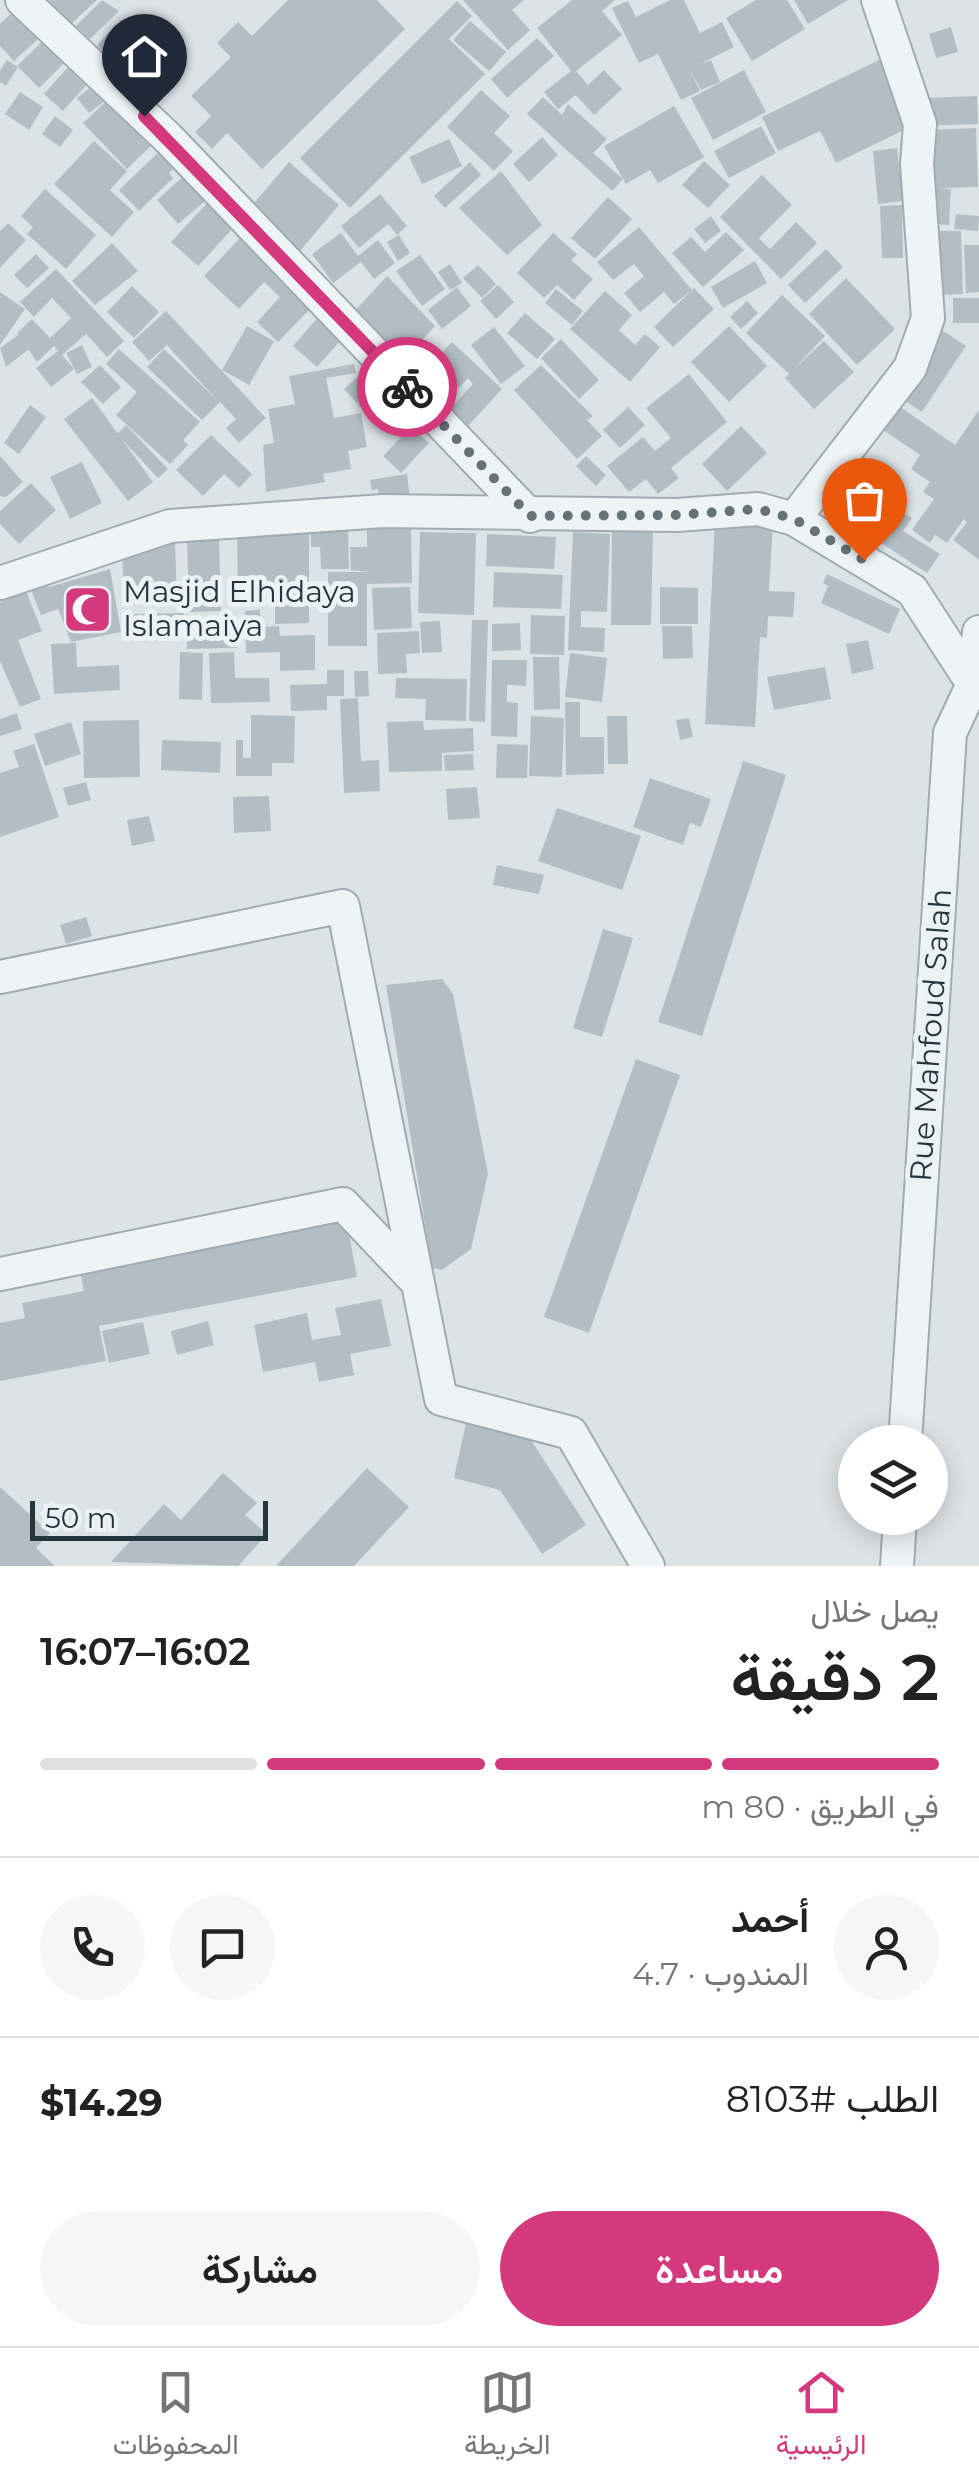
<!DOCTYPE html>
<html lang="ar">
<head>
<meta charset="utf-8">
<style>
	body { margin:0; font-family:Montserrat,Vazirmatn,sans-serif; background:#f6f6f6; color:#222; direction:rtl; height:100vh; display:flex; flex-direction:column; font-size:38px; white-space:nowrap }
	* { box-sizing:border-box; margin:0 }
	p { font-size:32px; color:#767676 }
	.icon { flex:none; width:55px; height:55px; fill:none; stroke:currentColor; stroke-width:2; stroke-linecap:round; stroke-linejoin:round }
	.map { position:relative; height:1566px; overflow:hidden; direction:ltr }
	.sheet { display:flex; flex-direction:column; background:#fff; flex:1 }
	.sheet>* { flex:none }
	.tools { position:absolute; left:838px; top:1425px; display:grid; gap:20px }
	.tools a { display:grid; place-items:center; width:110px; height:110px; border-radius:50%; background:#fff; box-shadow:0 5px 25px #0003; font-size:50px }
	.scale { position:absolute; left:30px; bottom:25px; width:238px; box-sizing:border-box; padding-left:10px; border:5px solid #25353d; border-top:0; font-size:28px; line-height:35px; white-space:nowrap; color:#25353d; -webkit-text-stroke:8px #ebf2f5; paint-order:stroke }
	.pin { position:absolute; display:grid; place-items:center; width:85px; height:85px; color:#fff; margin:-102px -42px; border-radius:50% 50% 50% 0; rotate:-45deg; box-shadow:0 0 10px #0007 }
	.pin .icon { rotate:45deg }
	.courier { position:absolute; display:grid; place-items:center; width:100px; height:100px; margin:-50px; border:8px solid #d4387d; border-radius:50%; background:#fff; color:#222; box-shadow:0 2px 12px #0007 }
	.head em { font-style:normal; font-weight:600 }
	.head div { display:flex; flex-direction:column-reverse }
	.head { display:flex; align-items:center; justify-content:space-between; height:170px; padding:0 40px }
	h1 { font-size:65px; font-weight:600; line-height:75px }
	.bar { display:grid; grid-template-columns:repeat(4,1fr); gap:15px 10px; align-content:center; height:120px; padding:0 40px }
	.bar i { height:12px; border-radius:8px; background:#e0e0e0 }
	.bar .active { background:#d4387d }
	.bar p { grid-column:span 4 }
	.line { display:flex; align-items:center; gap:25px; padding:0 40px; border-top:2px solid #e0e0e0 }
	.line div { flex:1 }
	.round { display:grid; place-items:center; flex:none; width:105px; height:105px; border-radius:52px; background:#f6f6f6 }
	.primary-button { display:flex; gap:20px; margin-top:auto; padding:20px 40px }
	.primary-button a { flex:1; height:115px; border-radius:60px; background:#d4387d; color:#fff; font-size:40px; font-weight:600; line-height:115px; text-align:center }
	.primary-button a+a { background:#f6f6f6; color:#222 }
	.tabs { display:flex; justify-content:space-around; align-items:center; height:140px; border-top:2px solid #e0e0e0; background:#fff; font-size:28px; color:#767676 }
	.tabs a { display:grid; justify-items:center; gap:5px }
	.tabs .active { color:#d4387d }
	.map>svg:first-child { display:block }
</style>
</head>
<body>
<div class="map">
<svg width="979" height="1566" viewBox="0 0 979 1566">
	<rect width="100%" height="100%" fill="#dce3e7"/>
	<path fill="#b3bec4" d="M49,0H97L71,24Z
		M102,0L119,11L90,39L76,26Z
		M288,0H377L405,29L262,169L227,133L212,149L195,132L211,116L191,96L231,57L217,43L238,22L252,36Z
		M463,0H524L512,10L530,30L508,50Z
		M572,0H615L602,11L622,35L576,71L588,85L604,70L622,89L594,115L576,95L558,109L544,92L571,71L537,28Z
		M670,0H684L700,33L722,22L734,47L698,65L711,60L720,82L701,90L689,69L700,91L681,100L658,54L639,63L612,8L628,1L636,17Z
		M756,0H787L805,29L752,61L726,18Z
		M794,0H848L808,24Z
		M457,1L472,16L449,39L485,74L350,208L300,158Z
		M23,2L49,29L14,61L0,46V24Z
		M470,21L506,52L489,71L453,40Z
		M116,24L151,57L132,77L97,45Z
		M951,27L958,52L936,58L929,34Z
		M49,35L71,56L39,88L17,66Z
		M537,38L554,56L507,98L491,79Z
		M78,56L97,73L63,111L44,94Z
		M885,57L918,123L836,163L820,131L778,151L762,117Z
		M7,60L18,67L6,86L0,82V71Z
		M744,70L766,112L713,140L691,98Z
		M95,84L106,100L89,113L77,98Z
		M481,90L510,116L494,133L513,151L494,171L447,127Z
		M20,92L43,107L29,130L5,114Z
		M114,94L158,139L127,169L83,123Z
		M977,96L978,124L922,126L921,98Z
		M543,97L562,115L568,104L607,139L593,153L623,179L612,191L527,114Z
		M674,106L704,157L658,183L650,170L626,184L604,146Z
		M55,116L73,130L60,147L42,134Z
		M761,126L776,153L729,178L714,151Z
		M976,128L978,187L939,188L951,189L949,225L929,224L927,130Z
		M542,137L558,155L529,182L513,164Z
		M449,139L462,166L422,184L409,157Z
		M94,141L127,171L110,190L134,212L112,237L54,184Z
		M167,144L182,160L169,173L173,178L139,211L119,190Z
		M897,148L903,201L878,204L873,151Z
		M704,161L730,185L708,208L682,185Z
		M289,162L339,205L300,251L250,208Z
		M470,162L481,175L445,208L434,196Z
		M501,171L542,225L507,255L459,208Z
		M188,172L210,197L178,224L157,200Z
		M762,175L792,205L759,238L770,249L796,222L817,243L781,279L720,217Z
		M45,189L96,235L66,269L27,234L33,227L21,216Z
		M380,194L407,226L397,235L388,224L359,248L341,226Z
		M608,197L632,219L595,259L571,238Z
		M209,201L236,225L198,266L171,242Z
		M902,205L903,258H882L880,206Z
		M956,214L979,216L978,231L954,229Z
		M711,216L721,231L705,243L694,229Z
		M8,223L26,240L0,268V231Z
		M639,227L692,290L674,304L664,292L640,312L624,293L644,276L634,264L613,280L597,262Z
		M934,231H961L963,294L936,295Z
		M726,232L744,250L703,287L672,253L691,237L705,252Z
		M341,233L358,256L378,240L395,263L374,279L361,262L333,283L312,254Z
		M553,233L577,254L571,260L593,279L574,300L557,285L544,298L517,273Z
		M399,235L410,253L398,261L387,242Z
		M240,238L317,302L278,342L257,322L280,297L264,282L239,309L204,276Z
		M112,243L138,271L95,305L72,281Z
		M964,245H979V292L966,293Z
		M826,249L843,267L805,303L788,285Z
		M36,254L49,268L27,288L14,275Z
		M420,255L445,289L422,306L396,271Z
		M755,261L767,283L723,308L711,287Z
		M450,264L462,283L450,290L438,272Z
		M478,265L496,284L482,298L463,278Z
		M56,269L124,341L107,357L86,334L62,355L74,369L51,387L36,368L58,351L54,346L37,362L17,333L32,319L50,338L71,318L52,298L34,317L20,302Z
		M387,276L435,326L402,362L351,315Z
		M846,278L895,329L857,365L809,314Z
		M498,285L514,302L496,319L480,301Z
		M132,286L159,312L134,338L107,312Z
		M457,287L471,306L442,329L428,310Z
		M694,288L714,309L673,347L654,327Z
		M556,289L583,311L572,325L545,303Z
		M605,291L632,315L619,330L635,345L645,334L660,347L630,382L570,329Z
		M0,292L25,309L0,345Z
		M782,295L825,336L793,370L824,341L854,372L814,409L785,378L789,374L746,333Z
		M953,298H979V323H953Z
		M747,301L758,313L741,329L730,317Z
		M326,308L350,330L317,367L293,346Z
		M166,311L266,418L239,443L226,428L236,419L220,402L202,420L147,367L164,349L216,399L167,345L149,361L132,342Z
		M525,313L555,339L537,359L507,333Z
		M247,326L274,341L249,385L222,370Z
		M729,326L767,366L729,402L691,362Z
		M494,327L525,366L501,384L471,345Z
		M942,330L966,346L922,412L898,396Z
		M18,335L29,349L6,367L0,348Z
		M561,339L599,380L579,399L541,358Z
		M452,342L502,389L468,426L450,409L473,384L468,378L444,403L418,379Z
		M82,345L92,367L77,374L66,353Z
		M119,349L200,422L183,440L188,445L170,464L116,415L137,392L106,364Z
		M354,364L356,373L326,378L334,418L361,413L367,447L348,451L351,469L323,474L325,482L266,492L263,445L274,443L268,409L295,404L289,376Z
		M372,364L406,409L382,431L344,389Z
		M100,365L121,387L103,404L81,382Z
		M541,365L593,416L587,420L602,436L577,459L514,390Z
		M689,374L727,422L671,468L679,478L658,494L646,479L629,492L607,466L643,437L655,451L671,438L646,408Z
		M92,398L153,482L128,501L64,419Z
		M896,404L955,445L979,410V560L953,540L967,522L964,519L947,543L935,535L930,543L912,530L934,499L923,492L930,482L911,469L920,455L880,428Z
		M30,405L46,417L19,454L4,443Z
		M628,407L645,425L620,448L603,430Z
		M126,425L168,469L158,478L117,434Z
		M741,426L767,453L727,491L702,464Z
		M411,427L429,443L401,473L383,456Z
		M211,435L252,474L239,488L224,474L203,496L176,470Z
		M836,448L860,471L846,486L858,498L840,517L804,482Z
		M0,456L23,482L6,497L0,496Z
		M586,456L606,475L596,486L576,466Z
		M82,462L102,503L70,519L50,477Z
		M407,474L411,506L381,510L378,489L372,490L370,480Z
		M873,478L902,497L895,507L912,518L903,531L940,554L927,573L845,519Z
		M31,483L56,510L19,544L0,524V511Z
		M715,519L773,522L769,591L795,592L793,617L768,616L767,638L760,637L755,727L705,724Z
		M384,524L411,527L412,583L367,584V646H328V572H369L351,570L350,547H367V525Z
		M348,528L349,569H321L320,547H311V529Z
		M612,529L653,530L651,625H611Z
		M309,531V623L275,624V600L238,601L237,532Z
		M420,532L476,533L474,615L418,613Z
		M573,532L610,534L607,612L581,611V627L605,628L604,652L568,650Z
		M487,534L556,537L554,569L486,566Z
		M219,537L221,611L189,612L187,538Z
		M175,542L177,600L124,603L122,544Z
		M110,569L121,632L71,642L58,609L41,615L29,585L46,578L49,587Z
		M494,572L563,575L561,609L493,607Z
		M827,574L900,609L889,634L821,603L828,586L823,583Z
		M410,587L412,628L374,630L372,588Z
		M660,587L698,588V624H660Z
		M26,591L42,631L18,640L41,699L20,707L0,661V602Z
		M260,610V627L279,626L280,636L315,635V670L280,671V652L246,653L245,611Z
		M184,613L185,628L134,630L133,614Z
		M531,615L565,616L564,655L530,654Z
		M472,620H488L485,722L469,721Z
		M440,621L442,652L422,653L420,622Z
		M520,623L521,650L492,651V624Z
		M237,625V648L187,649L186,627Z
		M662,626H692L693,658L663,659Z
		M419,631L420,653L406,654L407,673L378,674L377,633Z
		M868,640L874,669L852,674L846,644Z
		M76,643L77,667L119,665L120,690L54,694L51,644Z
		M180,652L203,653L202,700L179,699Z
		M234,652L235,678H269L270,702L211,703L209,653Z
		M570,653L607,658L602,702L565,697Z
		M533,657H559L560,709L534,710Z
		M492,660H527L526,686L507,685V702L518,703L517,737L491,736Z
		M825,667L831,699L774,710L767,677Z
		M327,670H344V696H327V710L291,711L290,685L327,684Z
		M354,671H368L369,696L355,697Z
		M396,678L467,679L466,721L425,720L426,699L395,698Z
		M358,698L361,761L379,760L380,791L344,793L340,699Z
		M565,702H580V737H604V774L566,775Z
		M17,713L22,729L0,736V719Z
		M251,715L295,716L294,763H272V776H236V740H243V758H251Z
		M531,716L564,718L562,777L529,776Z
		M607,716H627L628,764H608Z
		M689,718L693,737L680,740L676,720Z
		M139,720L140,777L84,778L83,721Z
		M423,721L424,730L473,728L474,751L442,753V771L389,772L387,722Z
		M71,722L81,754L45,766L34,734Z
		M162,740L221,742L220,773L161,770Z
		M34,744L59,817L0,837V773L19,767L13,751Z
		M497,744L528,745L527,778H496Z
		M473,754L474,770L445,771L444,755Z
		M743,761L786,775L702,1036L658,1022Z
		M650,778L711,799L701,827L690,823L683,845L633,827Z
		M86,782L91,800L68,806L63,788Z
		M477,787L480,818L448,820L446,789Z
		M269,796L271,831L234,833L233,797Z
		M557,808L641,836L622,890L538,861Z
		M149,816L155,841L132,846L127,820Z
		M497,865L544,875L539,894L493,885Z
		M86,917L92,936L66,944L60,925Z
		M603,929L633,938L602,1037L573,1028Z
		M442,979L453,994L488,1174L471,1249L442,1270L432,1268L386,985Z
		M636,1059L680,1075L589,1333L544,1317Z
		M346,1218L357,1277L99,1326L106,1361L0,1381V1323L25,1318L22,1303L84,1291L79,1265Z
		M381,1299L391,1346L350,1354L354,1375L319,1382L315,1362L263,1372L254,1325L307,1313L312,1340L341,1335L335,1308Z
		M208,1321L214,1345L177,1355L171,1331Z
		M143,1322L150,1354L109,1363L102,1331Z
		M466,1423L529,1437L586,1525L542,1554L500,1490L454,1478Z
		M367,1468L409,1507L354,1566H276Z
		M223,1473L257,1503L245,1515L267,1534L238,1566L111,1562L164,1504L181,1520Z
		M0,1487L50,1533L36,1548L55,1566H0Z"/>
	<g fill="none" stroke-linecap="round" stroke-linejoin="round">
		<defs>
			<path id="minor" d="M22,0L169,139L530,516
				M794,519L910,368L928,318L917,164L920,124L878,0
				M0,583L170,526L383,511L677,515L758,509L794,519L912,590L973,684L979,681
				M0,977L343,906L441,1399L571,1433L648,1566
				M0,1274L343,1204L416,1281
				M905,1442L950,733L973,684L979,632
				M897,1566L900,1518"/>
		</defs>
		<use href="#minor" stroke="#a1abb1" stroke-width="36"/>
		<use href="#minor" stroke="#eef3f5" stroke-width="32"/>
	</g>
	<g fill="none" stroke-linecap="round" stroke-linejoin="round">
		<path stroke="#657278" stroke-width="10" stroke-dasharray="0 18" d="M407,387L530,516L677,515L758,509L794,519L864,560"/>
		<path stroke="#d4387d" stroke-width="12" d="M144,116L407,387"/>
	</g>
	<defs>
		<symbol id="mosque-square" viewBox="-11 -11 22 22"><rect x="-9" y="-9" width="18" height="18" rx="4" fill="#d4387d" stroke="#ebf2f5"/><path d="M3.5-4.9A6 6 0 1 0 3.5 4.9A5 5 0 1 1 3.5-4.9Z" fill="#fff"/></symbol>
	</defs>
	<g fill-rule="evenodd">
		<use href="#mosque-square" x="60" y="582" width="55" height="55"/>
	</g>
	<g text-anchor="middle" stroke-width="10" stroke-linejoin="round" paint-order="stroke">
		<g font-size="30" fill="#25353d" stroke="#ebf2f5" text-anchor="start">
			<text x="123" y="602">Masjid Elhidaya<tspan x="123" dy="34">Islamaiya</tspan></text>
		</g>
		<g font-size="30" fill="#25353d" stroke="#ebf2f5">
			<text transform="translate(931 1035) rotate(-86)" y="10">Rue Mahfoud Salah</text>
		</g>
	</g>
</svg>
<div class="tools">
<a><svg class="icon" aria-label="layers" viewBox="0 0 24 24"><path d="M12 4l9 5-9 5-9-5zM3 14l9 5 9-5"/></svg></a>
</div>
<div class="scale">50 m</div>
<div class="pin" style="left:864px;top:560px;background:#ea580c"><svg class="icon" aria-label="bag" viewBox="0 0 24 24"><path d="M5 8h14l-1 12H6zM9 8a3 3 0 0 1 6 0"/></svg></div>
<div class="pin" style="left:144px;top:116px;background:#1f2937"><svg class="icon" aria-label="home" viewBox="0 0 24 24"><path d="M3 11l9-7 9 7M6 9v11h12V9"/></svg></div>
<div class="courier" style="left:407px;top:387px"><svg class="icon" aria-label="bike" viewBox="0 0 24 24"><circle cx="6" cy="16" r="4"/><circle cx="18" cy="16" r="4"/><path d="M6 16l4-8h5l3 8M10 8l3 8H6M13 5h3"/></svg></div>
</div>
<section class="sheet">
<div class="head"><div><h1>2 دقيقة</h1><p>يصل خلال</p></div><em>16:02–16:07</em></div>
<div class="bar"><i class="active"></i><i class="active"></i><i class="active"></i><i></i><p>في الطريق · 80 m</p></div>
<div class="line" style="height:180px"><a class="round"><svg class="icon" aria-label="person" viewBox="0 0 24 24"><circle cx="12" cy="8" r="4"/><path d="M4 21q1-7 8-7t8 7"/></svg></a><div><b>أحمد</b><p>المندوب · 4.7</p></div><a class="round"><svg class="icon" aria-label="chat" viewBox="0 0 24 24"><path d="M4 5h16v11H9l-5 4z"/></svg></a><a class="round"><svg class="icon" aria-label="phone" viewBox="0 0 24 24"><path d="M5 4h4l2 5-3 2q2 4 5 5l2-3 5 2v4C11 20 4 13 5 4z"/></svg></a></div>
<div class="line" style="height:130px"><div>الطلب #8103</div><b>$14.29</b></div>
<div class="primary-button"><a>مساعدة</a><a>مشاركة</a></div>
</section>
<nav class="tabs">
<a class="active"><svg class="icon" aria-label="home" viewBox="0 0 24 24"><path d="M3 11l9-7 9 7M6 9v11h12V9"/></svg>الرئيسية</a>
<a><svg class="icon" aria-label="map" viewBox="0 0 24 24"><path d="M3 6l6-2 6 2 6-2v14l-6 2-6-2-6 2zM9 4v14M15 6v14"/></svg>الخريطة</a>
<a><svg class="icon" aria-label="saved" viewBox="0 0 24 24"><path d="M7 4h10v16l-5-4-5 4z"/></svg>المحفوظات</a>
</nav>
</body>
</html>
